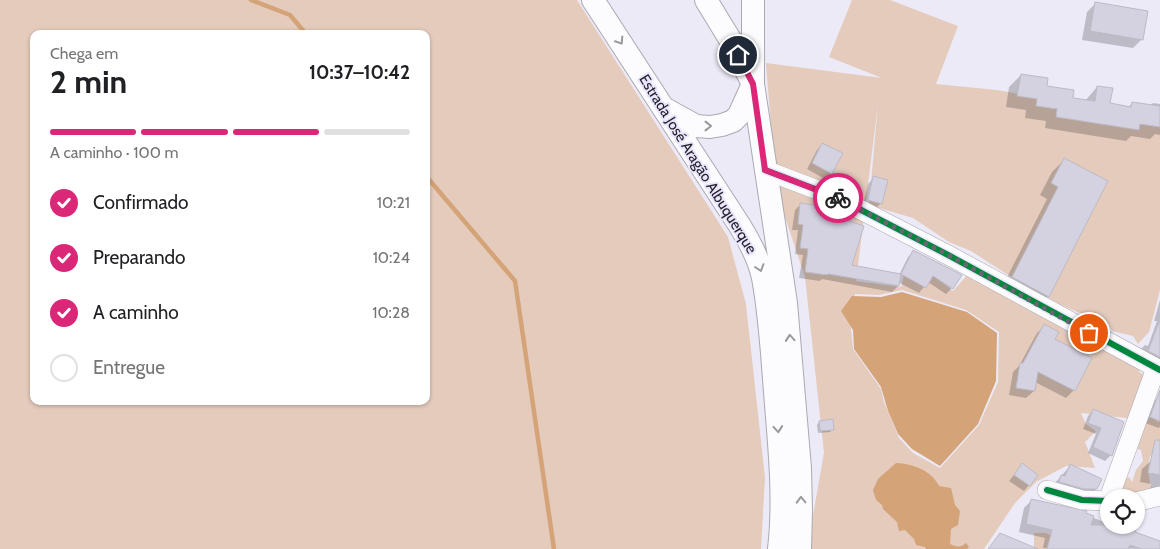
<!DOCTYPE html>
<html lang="pt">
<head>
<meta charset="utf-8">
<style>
	body { margin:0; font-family:Cabin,sans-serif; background:#f2f2f2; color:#202124; height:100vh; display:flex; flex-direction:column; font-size:19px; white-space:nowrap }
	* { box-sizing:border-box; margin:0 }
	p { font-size:16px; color:#757577 }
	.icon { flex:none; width:28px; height:28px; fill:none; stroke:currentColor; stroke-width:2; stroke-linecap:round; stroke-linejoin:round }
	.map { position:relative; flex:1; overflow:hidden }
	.sheet { position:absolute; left:30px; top:30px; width:400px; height:375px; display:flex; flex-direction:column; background:#fff; border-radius:10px; box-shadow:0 1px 4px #0004 }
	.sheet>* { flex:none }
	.buttons { position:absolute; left:1100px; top:489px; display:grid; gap:10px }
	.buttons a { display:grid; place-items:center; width:45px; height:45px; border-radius:50%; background:#fff; box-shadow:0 1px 4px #0004; font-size:25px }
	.pin { position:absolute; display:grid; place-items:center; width:42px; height:42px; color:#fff; margin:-21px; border:2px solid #fff; border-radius:50%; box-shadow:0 1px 5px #0007 }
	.courier { position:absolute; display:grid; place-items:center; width:50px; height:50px; margin:-25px; border:4px solid #db2777; border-radius:50%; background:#fff; color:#222; box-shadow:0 1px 6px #0007 }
	.overview em { font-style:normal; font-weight:700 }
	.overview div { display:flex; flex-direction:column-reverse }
	.overview { display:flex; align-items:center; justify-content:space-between; height:85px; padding:0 20px }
	h1 { font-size:32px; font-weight:700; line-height:38px }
	.bar { display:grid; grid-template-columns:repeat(4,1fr); gap:8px 5px; align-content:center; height:60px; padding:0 20px }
	.bar i { height:6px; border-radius:4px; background:#e0e0e0 }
	.bar .on { background:#db2777 }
	.bar p { grid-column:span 4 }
	ol { padding:0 20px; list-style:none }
	li { display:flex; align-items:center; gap:15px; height:55px }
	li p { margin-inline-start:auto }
	li .icon { padding:5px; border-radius:50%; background:#db2777; color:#fff; stroke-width:4 }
	li:last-child { color:#757577 }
	li i { width:28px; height:28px; border:2px solid #e0e0e0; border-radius:50% }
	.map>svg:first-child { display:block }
</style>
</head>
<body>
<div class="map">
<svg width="1160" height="549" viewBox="0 0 1160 549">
	<rect width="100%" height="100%" fill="#edeaf7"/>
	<path fill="#e4cbbc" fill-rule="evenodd" d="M0,0H577L728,237L746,304L765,478L761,549H0ZM34,34H426V401H34Z
		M852,0H890L958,26L936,84L997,90L1082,105L1160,112V290L1149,332L1138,344L1133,336L1112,331L1109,325L1061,305L1005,273L971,251L949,242L913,218L869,205L878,104L856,281L901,287L906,267L943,272L939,280L953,291L970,272L1141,363L1139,372L1148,377L1135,419L1081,413L1086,424L1096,431L1085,442L1095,468L1066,466L1036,482L1015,503L984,549H807L824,453L805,277L776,190L766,63L882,78L829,57ZM902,290L966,310L999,332L998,382L979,425L940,468L913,453L899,438L884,402L881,389L853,349L851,329L855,294L879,295Z
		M1151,417L1158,422L1160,421V458L1150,456L1148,470L1152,496C1140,496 1129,498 1117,497L1122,480L1129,477L1132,482L1136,470L1143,461L1141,450L1131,447L1139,422Z
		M1034,533H1046L1078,549H1034Z"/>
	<path fill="#d4a378" d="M902,292L967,312L997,333L996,381L978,424L940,466L912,449L898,434L888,411L881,387L854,349L853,330L841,311L852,296L881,297Z
		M896,463C913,464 931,470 939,486L951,488L955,505L960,511L958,525L951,529L950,544C956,547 961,548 966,543L969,547L967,549H926L925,547L916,545L914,539L905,530L899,531L897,522L883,509L882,505L876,500L873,490L878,479Z"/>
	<path fill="#0003" d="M1096,3L1142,39L1133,48L1082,40L1087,12Z
		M1021,75L1071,99L1085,101L1097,87L1109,104L1128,108L1132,103L1150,106L1153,103L1160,104V135L1155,134L1150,139L1131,136L1126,141L1045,128L1046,121L1025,118L1026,110L1006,107L1009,87Z
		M823,144L831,173L825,179L807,169L817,150Z
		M1064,160L1048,296L1036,308L1001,289L1047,199L1040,195L1052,172Z
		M874,178L881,203L875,209L863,206L868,184Z
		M801,204L829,216L851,266L899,275L908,257L914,251L952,288L946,294L928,282L919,293L898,282V286L892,292L822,279L820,281L799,278L803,255L795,254L798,230H792L795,210Z
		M1160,300V363L1139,351L1145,345L1148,346L1157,321H1154Z
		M1045,326L1053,339L1074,390L1066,398L1035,382L1034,391L1026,398L1009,395L1013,372L1019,366L1037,333Z
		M1158,397L1160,398V426L1159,428L1145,423L1152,403Z
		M1094,410L1123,423L1111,455L1105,461L1088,453L1096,434L1083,429L1088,416Z
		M819,422L833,429L830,432L818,433L817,425Z
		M1152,460L1160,461V497L1149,494L1151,484L1140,482L1142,469Z
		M1022,465L1029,485L1024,491L1009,481Z
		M1071,465L1096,489L1087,498L1053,485Z
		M1032,500L1084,514L1109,524V525H1122L1133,533L1160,542V549L1043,548L1045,538L1019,532L1024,508Z"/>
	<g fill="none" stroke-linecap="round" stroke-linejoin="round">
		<path stroke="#d4a378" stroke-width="4.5" d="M251,0L290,15L306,34
			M426,176L515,281L554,549"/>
	</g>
	<path fill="#d4d1e0" stroke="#bcbac4" d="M1095,2L1148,11L1143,40L1090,31Z
		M1021,74L1048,78L1047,86L1074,90L1073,98L1095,101L1097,86L1113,88L1110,103L1131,107L1132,102L1160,106V127L1140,124L1139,130L1056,117L1057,109L1036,106L1037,99L1017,96Z
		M822,143L843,153L832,174L812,163Z
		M1064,158L1108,181L1049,297L1012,277L1058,187L1051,183Z
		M873,176L888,180L882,204L868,200Z
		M800,203L830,207H832L831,215L864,226L852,265L901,274L899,286L828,274L827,275L805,272L808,249L800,248L803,225L798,224Z
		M913,250L962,275L953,289L933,276L926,288L901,274Z
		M1159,322H1160V357L1148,351Z
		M1044,324L1059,332L1055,339L1092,358L1075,391L1038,372L1035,391L1016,388L1020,363H1023Z
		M1160,390V421L1150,417Z
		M1093,409L1124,422L1112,456L1093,447L1101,428L1088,423Z
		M833,419L834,430L820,431L819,421Z
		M1155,440H1160V475L1148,473Z
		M1022,463L1038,475L1030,486L1014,475Z
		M1070,464L1102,479L1097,489H1084L1059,482L1061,475L1065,476Z
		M1031,499L1087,511L1086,513L1094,516L1091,525H1123L1136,530L1135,532L1160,541V549H1142L1130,545L1128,549H1047L1052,530L1026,524Z
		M1000,533L1038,549H988Z"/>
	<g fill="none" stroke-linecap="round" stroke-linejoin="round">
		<defs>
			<path id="minor" d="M765,170L836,197L950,256L1160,370
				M1047,490L1082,500L1109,501
				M1109,498L1156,368
				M1136,502L1160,496"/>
			<path id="major" d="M593,0L740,226C750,242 759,259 763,278C770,315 772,354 775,392C779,444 785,497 779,549
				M706,0L731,41L753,84L786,303L800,468L801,510L800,549
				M667,110L696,126L710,127L722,125L733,121L739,115L753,84V0"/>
		</defs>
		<use href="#minor" stroke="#aaa9b2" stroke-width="20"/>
		<use href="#major" stroke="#aaa9b2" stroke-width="24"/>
		<use href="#minor" stroke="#fcfcfe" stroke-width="19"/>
		<use href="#major" stroke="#fcfcfe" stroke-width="22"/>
		<defs>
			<path id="cycleway" d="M765,170L836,197L950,256L1160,370
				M1047,490L1082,500L1109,501"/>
		</defs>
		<use href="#cycleway" stroke="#eae5fc" stroke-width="9"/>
		<use href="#cycleway" stroke="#00873e" stroke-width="6"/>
	</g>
	<defs><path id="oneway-chevron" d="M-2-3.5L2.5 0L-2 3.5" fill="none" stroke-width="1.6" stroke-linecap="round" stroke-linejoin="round" transform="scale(1.25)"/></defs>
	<g stroke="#99999d">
		<use href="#oneway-chevron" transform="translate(620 41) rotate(57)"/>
		<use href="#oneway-chevron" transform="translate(708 126)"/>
		<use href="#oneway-chevron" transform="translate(760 268) rotate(72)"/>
		<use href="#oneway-chevron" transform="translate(790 338) rotate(-95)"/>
		<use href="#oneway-chevron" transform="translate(778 429) rotate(85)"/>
		<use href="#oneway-chevron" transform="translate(801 500) rotate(-92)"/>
	</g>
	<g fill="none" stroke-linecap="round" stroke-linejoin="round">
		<path stroke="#686670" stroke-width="5" stroke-dasharray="0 9" d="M838,198L950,256L1089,333"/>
		<path stroke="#db2777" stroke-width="6" d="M738,55L753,84L765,170L838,198"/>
	</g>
	<g text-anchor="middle" stroke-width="4" stroke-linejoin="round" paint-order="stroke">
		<g font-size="15" fill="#211f27" stroke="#eae5fc">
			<text transform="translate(698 164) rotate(58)" y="5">Estrada José Aragão Albuquerque</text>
		</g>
	</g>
</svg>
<div class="buttons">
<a><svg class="icon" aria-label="locate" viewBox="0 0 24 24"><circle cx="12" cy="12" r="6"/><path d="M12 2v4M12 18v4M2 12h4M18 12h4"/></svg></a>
</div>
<div class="pin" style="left:1089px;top:333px;background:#ea580c"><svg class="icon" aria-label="bag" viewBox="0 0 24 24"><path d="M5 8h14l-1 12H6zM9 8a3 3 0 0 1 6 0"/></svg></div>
<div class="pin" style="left:738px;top:55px;background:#1f2937"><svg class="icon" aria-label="home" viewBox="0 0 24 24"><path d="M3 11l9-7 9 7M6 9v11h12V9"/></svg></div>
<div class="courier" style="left:838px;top:198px"><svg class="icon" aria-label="bike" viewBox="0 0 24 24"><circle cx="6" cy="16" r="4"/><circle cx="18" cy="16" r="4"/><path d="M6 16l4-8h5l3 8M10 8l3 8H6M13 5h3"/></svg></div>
<section class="sheet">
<div class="overview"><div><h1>2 min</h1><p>Chega em</p></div><em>10:37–10:42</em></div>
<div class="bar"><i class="on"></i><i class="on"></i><i class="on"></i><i></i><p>A caminho · 100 m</p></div>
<ol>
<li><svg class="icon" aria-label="check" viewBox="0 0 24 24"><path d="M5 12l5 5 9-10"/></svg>Confirmado<p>10:21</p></li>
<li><svg class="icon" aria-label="check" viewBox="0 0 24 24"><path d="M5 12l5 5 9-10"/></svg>Preparando<p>10:24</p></li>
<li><svg class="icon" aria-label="check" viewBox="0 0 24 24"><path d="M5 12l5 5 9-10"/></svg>A caminho<p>10:28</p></li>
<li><i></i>Entregue</li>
</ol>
</section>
</div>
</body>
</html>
